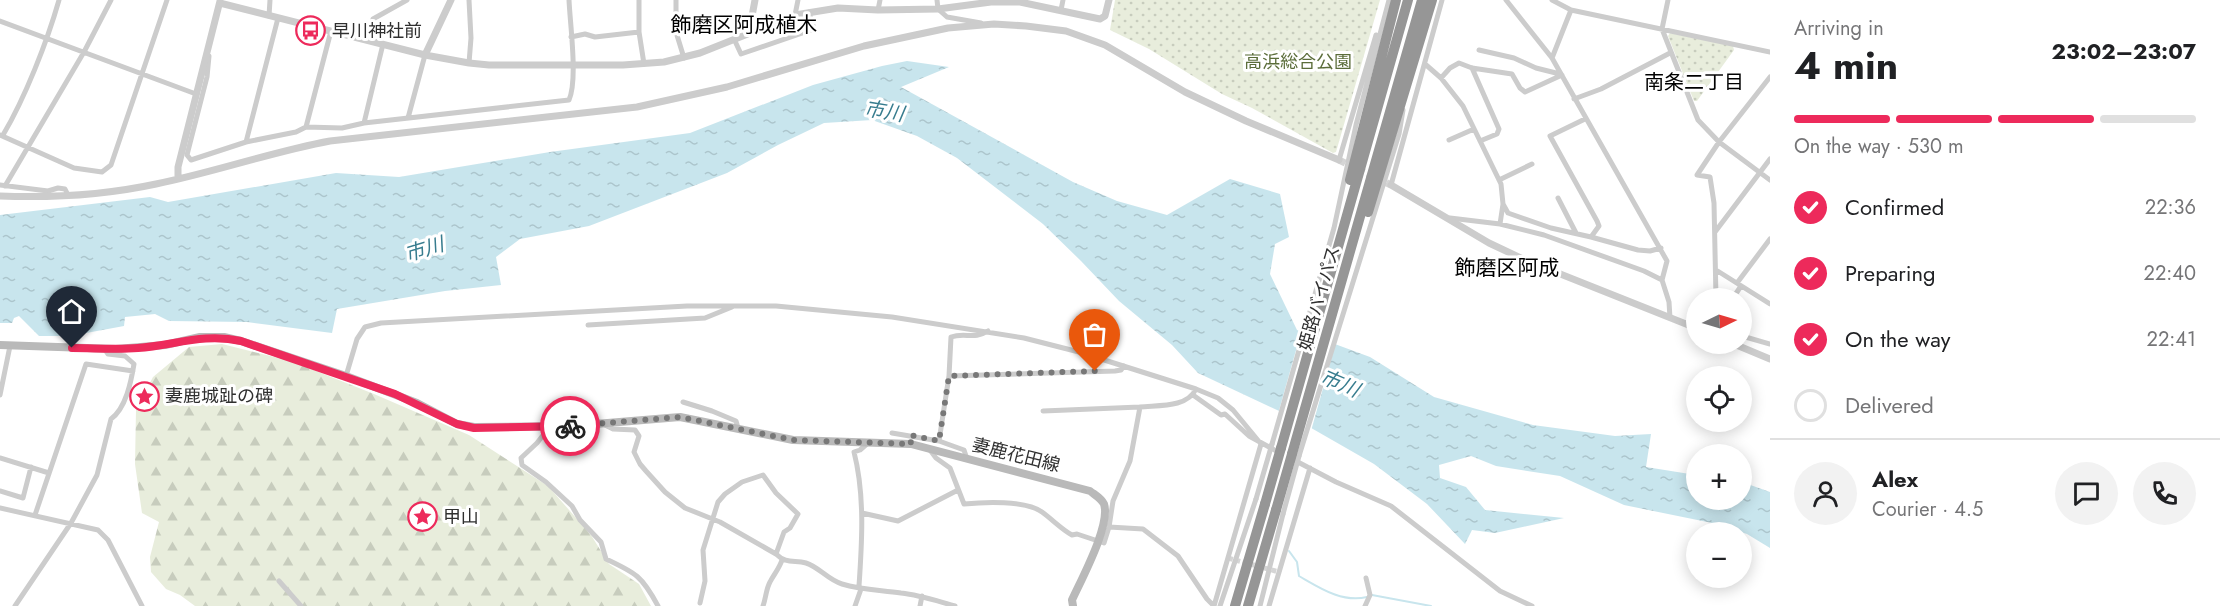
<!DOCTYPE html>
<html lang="en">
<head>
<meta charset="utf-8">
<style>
	body { margin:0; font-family:Jost,"Noto Sans JP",sans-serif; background:#f2f2f2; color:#202124; height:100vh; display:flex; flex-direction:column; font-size:22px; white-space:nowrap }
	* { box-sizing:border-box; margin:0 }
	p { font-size:20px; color:#757577 }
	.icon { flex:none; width:33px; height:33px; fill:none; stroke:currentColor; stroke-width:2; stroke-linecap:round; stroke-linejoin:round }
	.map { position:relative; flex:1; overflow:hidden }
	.drawer { display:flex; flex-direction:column; background:#fff; width:450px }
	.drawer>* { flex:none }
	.needle { width:39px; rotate:85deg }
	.fabs { position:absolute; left:1686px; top:288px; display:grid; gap:12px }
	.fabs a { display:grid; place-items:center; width:66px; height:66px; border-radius:50%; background:#fff; box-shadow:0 3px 15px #0003; font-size:30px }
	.pin { position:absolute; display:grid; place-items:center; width:51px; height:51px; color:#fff; margin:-62px -26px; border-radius:50% 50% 50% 0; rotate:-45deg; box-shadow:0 0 6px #0007 }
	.pin .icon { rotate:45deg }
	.courier { position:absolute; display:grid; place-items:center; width:60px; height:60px; margin:-30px; border:4px solid #ed2a5b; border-radius:50%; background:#fff; color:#222; box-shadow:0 2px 8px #0007 }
	.summary em { font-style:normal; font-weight:700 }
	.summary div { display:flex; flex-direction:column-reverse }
	.summary { display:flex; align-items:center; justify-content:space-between; height:102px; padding:0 24px }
	h1 { font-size:39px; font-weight:700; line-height:45px }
	.bar { display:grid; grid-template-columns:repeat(4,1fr); gap:9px 6px; align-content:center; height:72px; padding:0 24px }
	.bar i { height:8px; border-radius:4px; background:#e0e0e0 }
	.bar .selected { background:#ed2a5b }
	.bar p { grid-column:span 4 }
	.line { display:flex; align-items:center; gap:15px; padding:0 24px; border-top:2px solid #e0e0e0 }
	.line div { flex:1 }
	.round { display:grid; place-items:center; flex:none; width:63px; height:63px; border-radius:32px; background:#f2f2f2 }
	ol { padding:0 24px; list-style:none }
	li { display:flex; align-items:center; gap:18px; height:66px }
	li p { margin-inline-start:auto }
	li .icon { padding:6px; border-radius:50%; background:#ed2a5b; color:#fff; stroke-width:4 }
	li:last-child { color:#757577 }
	li i { width:33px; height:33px; border:3px solid #e0e0e0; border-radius:50% }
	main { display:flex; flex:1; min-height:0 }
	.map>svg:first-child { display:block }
</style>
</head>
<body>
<main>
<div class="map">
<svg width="1770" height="606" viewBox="0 0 1770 606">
	<defs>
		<pattern id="forest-firs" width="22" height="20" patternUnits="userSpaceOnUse" patternTransform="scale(1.5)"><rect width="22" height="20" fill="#e8eddc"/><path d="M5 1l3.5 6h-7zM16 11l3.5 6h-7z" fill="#c7ccbd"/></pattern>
		<pattern id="park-dots" width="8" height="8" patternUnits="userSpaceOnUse" patternTransform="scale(1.5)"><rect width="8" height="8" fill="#e8eddc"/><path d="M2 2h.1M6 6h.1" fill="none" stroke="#c7ccbd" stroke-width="1.8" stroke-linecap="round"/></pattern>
		<pattern id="water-ripples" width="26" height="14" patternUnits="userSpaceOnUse" patternTransform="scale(1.5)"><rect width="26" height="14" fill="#c8e5ed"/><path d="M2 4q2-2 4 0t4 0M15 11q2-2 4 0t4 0" fill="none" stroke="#acc5cc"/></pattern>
	</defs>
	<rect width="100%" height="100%" fill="#fff"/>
	<path fill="url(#forest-firs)" d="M222,344L291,361L374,394L469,435L548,486L591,535L609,564L639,584L651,606H195L180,595L166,589L151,572L150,557L159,522L142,513L135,464L136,410L153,377L189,347Z"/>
	<path fill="url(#park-dots)" d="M1115,0H1380L1336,152L1333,153L1252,108L1222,94L1149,49L1110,30Z
		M1670,33L1733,46L1734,50L1697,101H1694L1668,36Z"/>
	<path fill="url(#water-ripples)" d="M907,61L949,67L901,87L1073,182L1117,201L1167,215L1230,179L1280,194L1289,237L1275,244L1270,274L1297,330L1370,357L1434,397L1533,425L1615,436L1651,434L1646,467L1696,475V500H1742V482L1770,492V548L1747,534L1717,524L1624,505L1560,476L1496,466L1471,456L1439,465L1440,478L1466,487L1485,510L1564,518L1495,533L1472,530L1465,544L1427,504L1374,464L1292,417L1198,373L1172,345L1119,301L1081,261L1043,224L957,158L917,136L872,120L824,123L778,145L727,173L589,226L520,239L496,257L501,285L445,291L337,309L332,333L247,322L169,321L155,314L125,317L124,326L70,336H39L19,316L14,318L12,323H0V215L150,197L168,202L336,173L399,177L550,152L690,133L813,85L882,66Z"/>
	<path fill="#fff" d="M1302,329L1336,342L1311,431L1278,414Z"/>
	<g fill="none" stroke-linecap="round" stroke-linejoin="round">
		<path stroke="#c8e5ed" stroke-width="2" d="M1289,551L1297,562L1299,576C1320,588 1342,603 1367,597
			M1372,595L1431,606"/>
		<path stroke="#d5d5d5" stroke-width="5" stroke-dasharray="5 2.5" stroke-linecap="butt" d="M1228,558L1279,572"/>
		<path stroke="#d5d5d5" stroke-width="7" stroke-dasharray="7 3.5" stroke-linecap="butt" d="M1339,160L1391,185"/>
		<path stroke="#ccc" stroke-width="5" d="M469,0L471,38L469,63
			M639,0V32L644,64
			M676,0V32L684,58
			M937,0L938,9L947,17L981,23
			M1506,0L1552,58L1667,261L1662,280L1669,302L1670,318
			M1552,0L1571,10
			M1668,0L1662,29L1698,120L1719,142L1770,180
			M878,10L880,0
			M1061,10L1063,0
			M795,15L798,0
			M269,16L270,0
			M0,21L196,94
			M571,37L585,34L595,37L639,32
			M734,39L741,54L814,29L809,12
			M366,40L373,19L407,0
			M1479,50L1514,58L1536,68L1560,74
			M209,56L207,77L187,155L191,160L246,142L296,132L306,127L342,128L364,123L569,100C578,80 570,24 569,0
			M1552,58L1571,10L1770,52
			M1425,64L1441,78L1463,106L1501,184L1503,204L1500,224
			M1472,68L1499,129L1497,134L1480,141
			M1441,78L1450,68L1459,63L1472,68L1512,74L1520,88L1525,92L1562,75
			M1574,99L1601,89L1670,53
			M408,118L425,55
			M1585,119L1550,136L1597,221L1599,226L1591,237
			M364,123L383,44
			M306,127L331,31
			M0,135L74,168L102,172L111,165L167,0
			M3,135C25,98 47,42 59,0
			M1449,140L1474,129
			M246,142L278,18
			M1339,160L1376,35
			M1499,180L1532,164
			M0,185L48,191L58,188L65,189L68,195
			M1391,185L1442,0
			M5,186L84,52L111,0
			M1558,198L1576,233
			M1503,204L1508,213L1551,228L1591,237L1638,250L1650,251L1661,248
			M1450,218L1500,224L1544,235L1644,271L1662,280
			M1715,232L1770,159
			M1716,270L1770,304
			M1737,283L1770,239
			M1716,298L1714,203L1710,177L1697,175L1719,142L1770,77
			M1733,298L1741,286
			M588,325L705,318L732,307
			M1742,336L1770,344
			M346,376L357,339L365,327L381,323L687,306H776L892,317L1024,338L1079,352L1196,389L1218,398L1233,410L1261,444L1214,606
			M949,376L1115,371L1121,370L1124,366
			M0,395L10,346
			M1193,395L1221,415L1225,414L1249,436L1280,453
			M683,402L712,411L736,421L738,428
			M1043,411L1140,407
			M603,424L613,429L635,430L639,436L634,452L640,464L646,471L665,492L685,508L720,522L776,554C786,564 794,560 806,563C819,567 828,580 842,584C862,590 881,590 901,593C920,595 937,601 955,606
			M543,427L544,434L537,443L521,458L522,465L546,482L572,506L580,520L601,542L606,559C636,573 642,576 658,606
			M892,433L939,441
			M1272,444L1334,228L1356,125L1389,0
			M930,450L936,458L950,468L964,504C984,502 1025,500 1042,512C1053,520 1061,529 1072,535L1077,534L1104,543L1109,527L1113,501L1130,461L1140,407C1158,405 1187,408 1196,389
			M1299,456L1399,134L1403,110
			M0,458L49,473
			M967,459L964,450L939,441L949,376L951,337C965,332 974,340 988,331
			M1294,460L1336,482L1391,506L1500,591L1532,606
			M0,491L23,498L31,467
			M0,508L98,530L108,540L142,606
			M862,513L898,521L958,490
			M35,515L86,364L133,371
			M1109,527L1143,529L1178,556L1207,599L1214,606
			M279,581L301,606
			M700,603L705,581L703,550L718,502L725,494L742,482L763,475L776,493L798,514L790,528L784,532L776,554
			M15,606L71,523L97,475L111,419C126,408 131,382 134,364L125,356L108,354L104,348
			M763,606C766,598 766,589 770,582C774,574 779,569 782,560
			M855,606L861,589L859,586C862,542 865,495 854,452L860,450L868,443
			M920,606L922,596
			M1220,606L1256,499
			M1260,606L1283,514
			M1269,606L1310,468
			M1365,606L1370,595L1366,578"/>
		<path stroke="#ccc" stroke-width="7" d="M220,3L425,55L469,63L489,65H623L664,62L700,53L795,15L838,8L878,10L938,9L991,2H1020L1100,19L1105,16L1109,0
			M749,32L755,0
			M425,55L451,0
			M178,179V167L220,1
			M1391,185L1489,243L1525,260L1696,328
			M0,196C52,198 105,195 156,184C215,172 271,152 330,141L637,107L727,87L864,46L948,28L994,24L1026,26L1066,31L1105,45L1185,92L1246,121L1339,160
			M1734,344L1770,359"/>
		<path stroke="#b9b9b9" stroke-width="8" d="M0,345L116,349L165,345L200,337H224L241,341L346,376L417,403L457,424L474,427L571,426L680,417L793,440L911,444L1090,491C1095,495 1101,498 1104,504C1111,525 1081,580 1072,600L1073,606"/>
		<path stroke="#969696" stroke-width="10" d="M1350,180L1396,0
			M1368,212L1432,0
			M1281,448L1408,0
			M1292,454L1422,0
			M1235,606L1265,504
			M1248,606L1276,510"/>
		<path stroke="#ccc" stroke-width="5" d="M1256,499L1272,444
			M1283,514L1299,456"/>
		<path stroke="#969696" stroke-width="10" d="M1265,504L1281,448
			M1276,510L1292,454"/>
	</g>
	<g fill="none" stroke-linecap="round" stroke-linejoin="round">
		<path stroke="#787878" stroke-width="6" stroke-dasharray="0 10.8" d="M570,426L680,417L793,440L911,444L910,435L939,441L949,376L1095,371"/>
		<path stroke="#ed2a5b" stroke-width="8" d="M72,348C94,348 116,350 138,348C175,345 204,333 241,341L395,394L457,424L474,428L570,426"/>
	</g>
	<defs>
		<symbol id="bus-ring" viewBox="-11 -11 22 22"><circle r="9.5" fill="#fff" stroke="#ed2a5b" stroke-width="1.5"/><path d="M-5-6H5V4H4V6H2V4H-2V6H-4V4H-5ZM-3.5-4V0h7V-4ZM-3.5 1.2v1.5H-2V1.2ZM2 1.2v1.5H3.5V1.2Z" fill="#ed2a5b"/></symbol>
		<symbol id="sight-ring" viewBox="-11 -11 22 22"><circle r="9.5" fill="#fff" stroke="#ed2a5b" stroke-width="1.5"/><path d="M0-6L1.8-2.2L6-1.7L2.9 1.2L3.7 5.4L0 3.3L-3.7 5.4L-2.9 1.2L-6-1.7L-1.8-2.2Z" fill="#ed2a5b"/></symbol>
	</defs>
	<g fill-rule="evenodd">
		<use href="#bus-ring" x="294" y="14" width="33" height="33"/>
		<use href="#sight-ring" x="128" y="380" width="33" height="33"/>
		<use href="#sight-ring" x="406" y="500" width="33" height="33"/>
	</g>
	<g text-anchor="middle" stroke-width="6" stroke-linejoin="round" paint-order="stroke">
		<g font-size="18" fill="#2f2f2f" stroke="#fff" text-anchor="start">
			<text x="332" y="37">早川神社前</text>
			<text x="165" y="402">妻鹿城趾の碑</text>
			<text x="443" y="523">甲山</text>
		</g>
		<g font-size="18" fill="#5b6d3a" stroke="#fff">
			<text x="1298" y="68">高浜総合公園</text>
		</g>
		<g font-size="18" fill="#2f2f2f" stroke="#fff">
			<text transform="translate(1319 298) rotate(-74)" y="6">姫路バイパス</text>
			<text transform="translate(1016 455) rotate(14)" y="6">妻鹿花田線</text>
		</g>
		<g font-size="20" fill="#000" stroke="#fff">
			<text x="1694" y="89">南条二丁目</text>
		</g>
		<g font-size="20" font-style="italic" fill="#377c8e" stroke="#fff">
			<text transform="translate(884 111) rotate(9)" y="7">市川</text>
			<text transform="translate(424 249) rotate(-17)" y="7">市川</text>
			<text transform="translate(1340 383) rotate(23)" y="7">市川</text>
		</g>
		<g font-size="21" fill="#000" stroke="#fff">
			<text x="744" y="32">飾磨区阿成植木</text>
			<text x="1507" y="275">飾磨区阿成</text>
		</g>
	</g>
</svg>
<div class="fabs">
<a><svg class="needle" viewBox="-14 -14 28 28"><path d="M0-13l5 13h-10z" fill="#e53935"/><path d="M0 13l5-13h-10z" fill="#757577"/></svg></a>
<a><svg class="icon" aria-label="locate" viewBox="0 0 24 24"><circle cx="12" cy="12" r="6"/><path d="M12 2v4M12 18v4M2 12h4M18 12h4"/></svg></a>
<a>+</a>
<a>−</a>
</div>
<div class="pin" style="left:1095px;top:371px;background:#ea580c"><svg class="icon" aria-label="bag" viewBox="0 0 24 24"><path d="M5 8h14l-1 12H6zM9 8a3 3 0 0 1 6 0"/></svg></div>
<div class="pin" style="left:72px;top:348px;background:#1f2937"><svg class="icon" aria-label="home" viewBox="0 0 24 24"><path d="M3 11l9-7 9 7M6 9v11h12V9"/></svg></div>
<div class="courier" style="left:570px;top:426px"><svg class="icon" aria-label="bike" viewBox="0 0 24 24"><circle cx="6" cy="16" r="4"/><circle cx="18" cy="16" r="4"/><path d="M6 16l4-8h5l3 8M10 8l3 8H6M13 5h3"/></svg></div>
</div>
<section class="drawer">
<div class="summary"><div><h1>4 min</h1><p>Arriving in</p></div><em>23:02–23:07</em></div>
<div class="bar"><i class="selected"></i><i class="selected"></i><i class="selected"></i><i></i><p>On the way · 530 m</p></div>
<ol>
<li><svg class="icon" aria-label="check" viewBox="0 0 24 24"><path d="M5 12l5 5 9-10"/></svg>Confirmed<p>22:36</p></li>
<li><svg class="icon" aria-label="check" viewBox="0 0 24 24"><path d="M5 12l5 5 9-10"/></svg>Preparing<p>22:40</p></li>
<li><svg class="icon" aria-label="check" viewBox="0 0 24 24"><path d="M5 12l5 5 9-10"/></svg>On the way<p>22:41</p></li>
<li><i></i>Delivered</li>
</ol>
<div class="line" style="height:108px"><a class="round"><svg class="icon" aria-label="person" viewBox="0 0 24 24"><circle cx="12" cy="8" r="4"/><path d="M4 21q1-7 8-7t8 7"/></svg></a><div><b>Alex</b><p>Courier · 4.5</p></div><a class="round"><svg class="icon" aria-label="chat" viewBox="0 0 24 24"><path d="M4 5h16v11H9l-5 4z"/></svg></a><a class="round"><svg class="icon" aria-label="phone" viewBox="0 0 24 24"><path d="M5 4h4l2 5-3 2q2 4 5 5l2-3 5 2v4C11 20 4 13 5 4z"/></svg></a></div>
</section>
</main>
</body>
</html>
